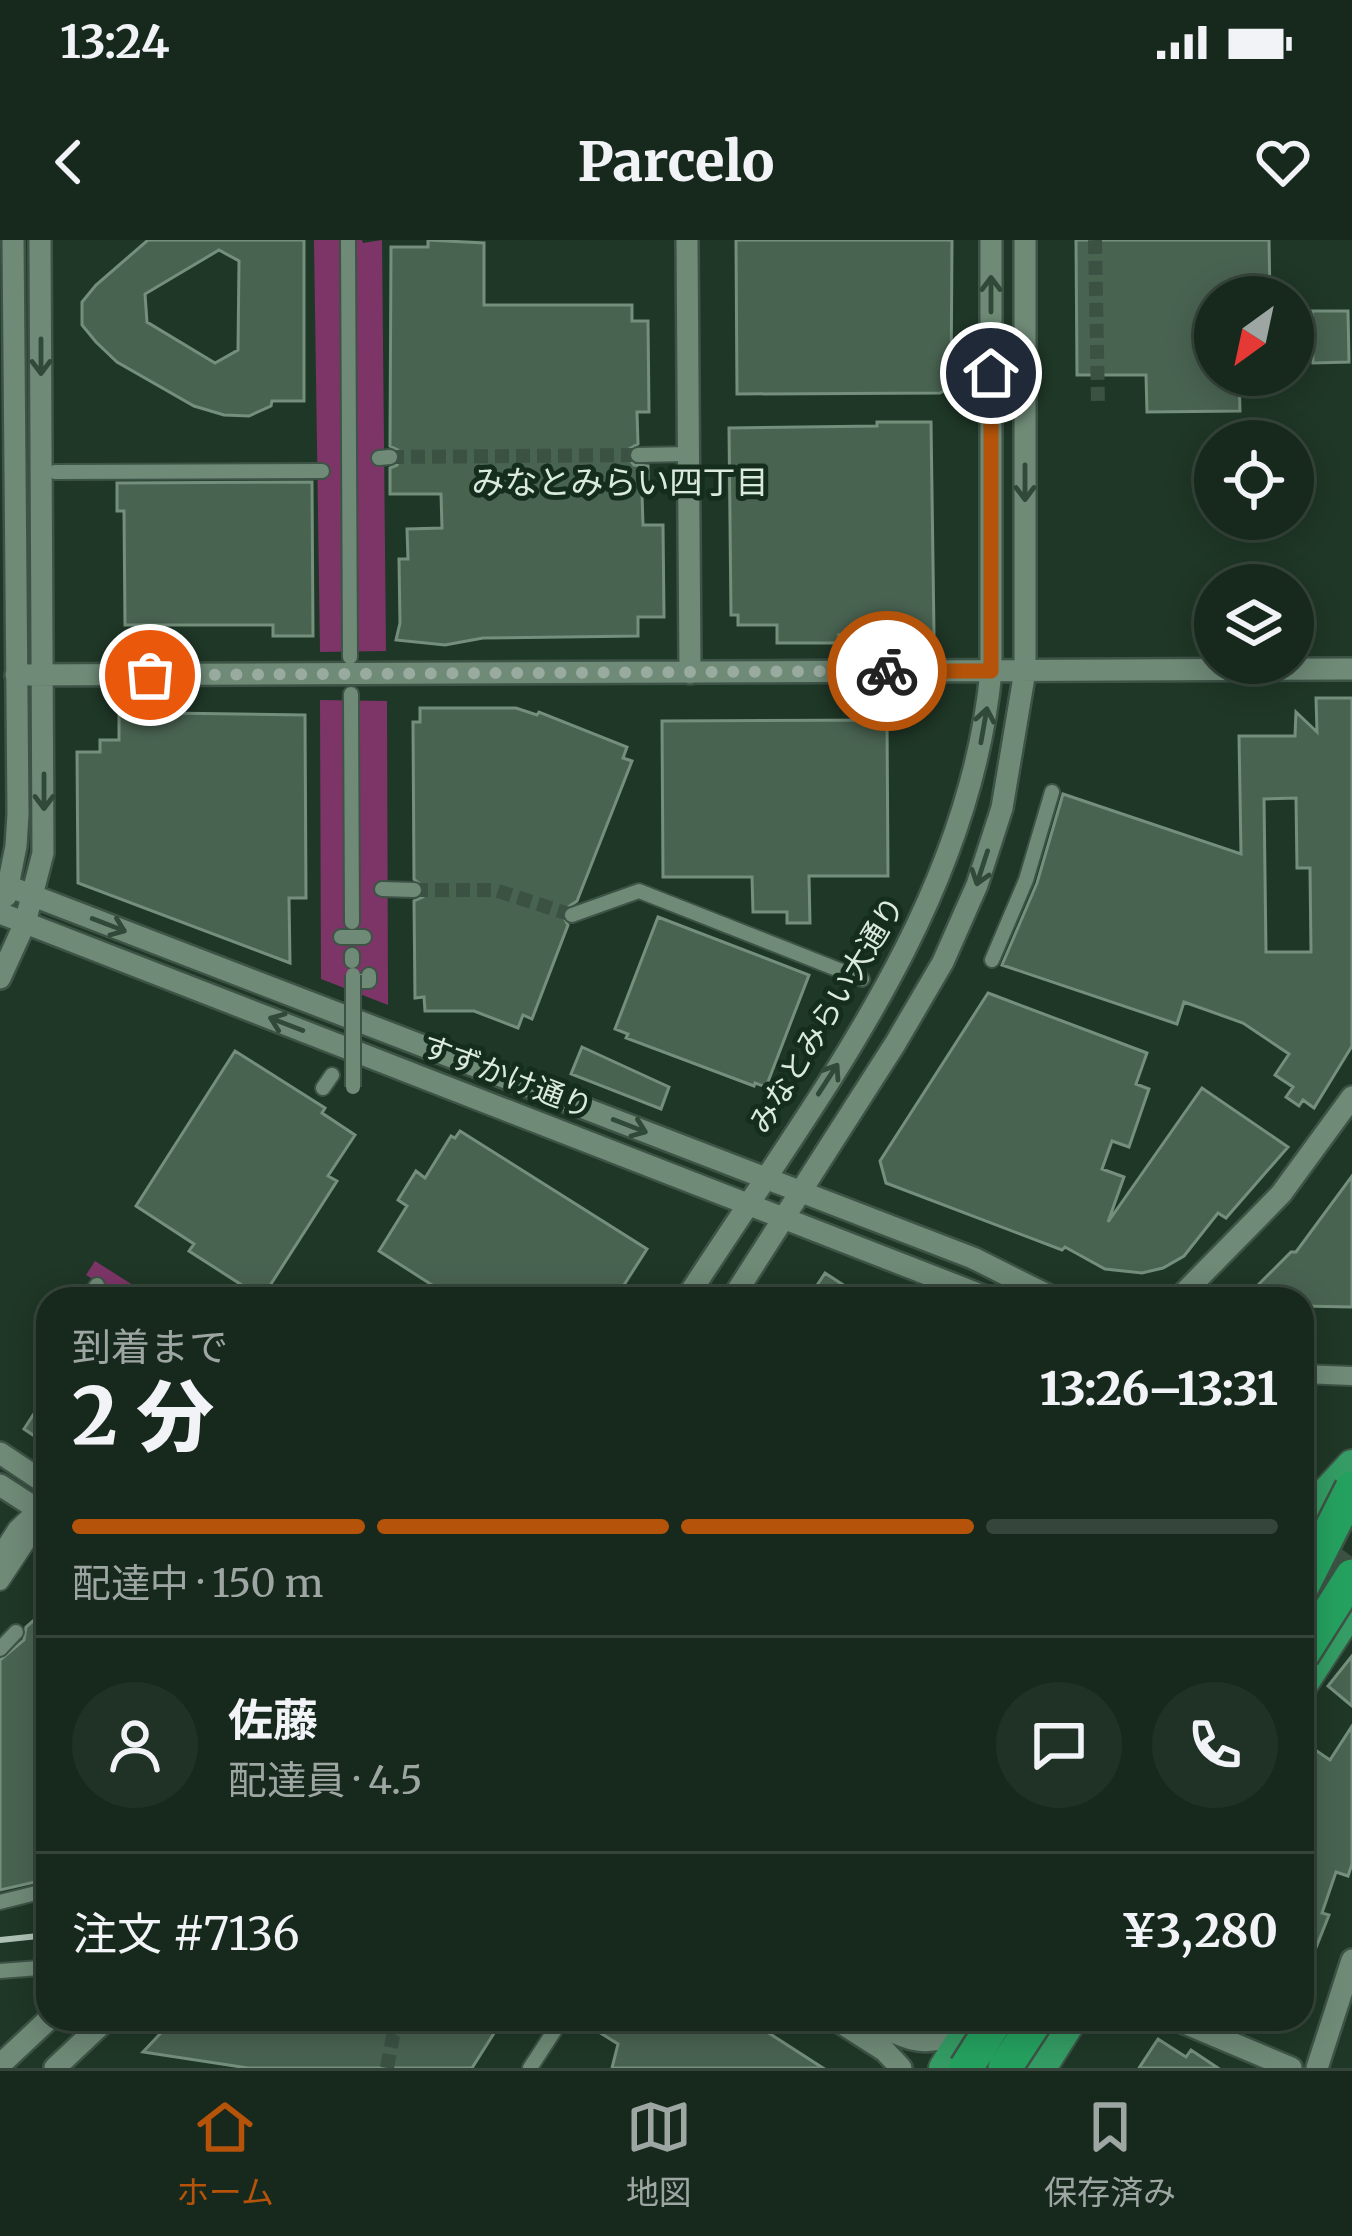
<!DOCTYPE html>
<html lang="ja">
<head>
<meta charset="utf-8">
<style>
	body { margin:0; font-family:Merriweather,"Noto Sans JP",serif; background:#203126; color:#f1f3f6; height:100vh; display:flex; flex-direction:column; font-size:45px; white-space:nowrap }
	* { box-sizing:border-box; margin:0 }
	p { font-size:39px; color:#9ea6a4 }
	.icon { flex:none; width:66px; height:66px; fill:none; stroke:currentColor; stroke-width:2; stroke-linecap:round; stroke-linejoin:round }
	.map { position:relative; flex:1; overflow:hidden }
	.side { position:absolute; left:36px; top:1047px; width:1278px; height:744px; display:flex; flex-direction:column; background:#17291d; border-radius:36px; box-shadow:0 6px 30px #0003,0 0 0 3px #36453b }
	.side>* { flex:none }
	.needle { width:78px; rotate:213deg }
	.buttons { position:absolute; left:1194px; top:36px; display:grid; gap:24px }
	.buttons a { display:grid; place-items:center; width:120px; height:120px; border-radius:50%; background:#17291d; box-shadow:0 6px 30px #0003,0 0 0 3px #36453b; font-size:60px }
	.pin { position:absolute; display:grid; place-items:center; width:102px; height:102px; color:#fff; margin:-51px; border:6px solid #fff; border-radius:50%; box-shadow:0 3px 12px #0007 }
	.courier { position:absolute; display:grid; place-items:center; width:120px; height:120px; margin:-60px; border:9px solid #b45309; border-radius:50%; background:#fff; color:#222; box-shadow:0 3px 15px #0007 }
	.summary em { font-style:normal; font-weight:800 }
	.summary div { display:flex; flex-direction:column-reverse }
	.summary { display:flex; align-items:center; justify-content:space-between; height:204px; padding:0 36px }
	h1 { font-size:78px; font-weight:800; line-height:90px }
	.bar { display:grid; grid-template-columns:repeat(4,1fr); gap:18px 12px; align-content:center; height:144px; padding:0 36px }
	.bar i { height:15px; border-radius:9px; background:#36453b }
	.bar .active { background:#b45309 }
	.bar p { grid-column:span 4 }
	.line { display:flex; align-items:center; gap:30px; padding:0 36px; border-top:3px solid #36453b }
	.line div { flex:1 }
	.round { display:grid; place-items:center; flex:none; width:126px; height:126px; border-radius:63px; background:#203126 }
	.status { display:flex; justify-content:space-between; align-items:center; height:84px; padding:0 60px; background:#17291d; direction:ltr }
	.status svg { height:33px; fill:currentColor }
	header { display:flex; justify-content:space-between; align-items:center; height:156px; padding:0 36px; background:#17291d; font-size:54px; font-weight:800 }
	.tabs { display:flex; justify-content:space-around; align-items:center; height:168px; border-top:3px solid #36453b; background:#17291d; font-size:33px; color:#9ea6a4 }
	.tabs a { display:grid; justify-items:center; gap:6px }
	.tabs .active { color:#b45309 }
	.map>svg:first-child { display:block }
</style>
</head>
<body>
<div class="status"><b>13:24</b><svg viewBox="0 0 49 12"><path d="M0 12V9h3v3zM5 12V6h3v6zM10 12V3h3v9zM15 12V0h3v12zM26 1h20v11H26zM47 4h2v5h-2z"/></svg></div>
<header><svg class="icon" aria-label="back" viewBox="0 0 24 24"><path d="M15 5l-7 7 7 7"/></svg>Parcelo<svg class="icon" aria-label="heart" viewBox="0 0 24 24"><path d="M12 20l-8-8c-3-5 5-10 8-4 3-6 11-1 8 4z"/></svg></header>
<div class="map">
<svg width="1352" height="1828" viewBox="0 0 1352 1828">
	<rect width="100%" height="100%" fill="#1f3727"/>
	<path fill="#7d3568" d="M314,0H362L363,3L382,0L386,411L320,412Z
		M320,460L387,461L388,765L321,739Z
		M95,1021L155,1059H124L86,1035Z"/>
	<path fill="#496351" stroke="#748f7c" stroke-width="3" fill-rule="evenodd" d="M148,0H304V161H272L271,166L249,176L224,175L194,166L117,122L96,102L82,85V62L96,45ZM219,10L239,21L238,110L215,123L147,82L145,54Z
		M428,0L484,3V65H632V81H648L649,172H637L638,204L629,209L627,216L634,225L648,226V254H642L643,285H663L664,377H638V396L483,398L445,405L396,400L400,383L399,319H408L407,289L442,288L441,254H390V228L397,225L401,217L398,210L390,206L391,7H428Z
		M736,0H952L951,147L940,153L737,154Z
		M1076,0H1269L1270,57H1215V135H1239L1240,171L1147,172L1146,135H1077Z
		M1312,71H1348L1349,122L1313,123Z
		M877,182H931L934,394L839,395L840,403H777V385H738V375H731L729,188L877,186Z
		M312,242L313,396H273V385H125L124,271H117V243Z
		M1316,458H1352V806L1314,868L1303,860L1299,866L1286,857L1293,847L1275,835L1289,814L1243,783L1184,762L1177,784L1002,725L1037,643L1063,554L1241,614L1239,496H1295L1296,472L1317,492ZM1296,558L1297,628H1310L1311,712H1266L1264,559Z
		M119,462H166V473L305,475L306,658H289L290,723L78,643L77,512H100V500H119Z
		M420,468H516L537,475L539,472L627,507L623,518L632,521L577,661L561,672L568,685L532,779L523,775L518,788L474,771H425L424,757L415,758L414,661L423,657L425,649L414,639L413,482H420Z
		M887,480L888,636H809L810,683H787V672H753L752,637H663L662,481Z
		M658,677L809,735L766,847L755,843L754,846L626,798L628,794L615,789Z
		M988,753L1147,813L1136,844L1149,849L1129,907L1112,901L1102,929L1124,937L1108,982L1202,848L1288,907L1226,978L1218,973L1184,1016L1163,1028L1142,1033L1105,1029L1065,1007L1062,1010L886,943L880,921Z
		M582,807L669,847L661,869L571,834Z
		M235,811L325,868L322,873L355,895L328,936L337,941L262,1058L189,1011L194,1004L136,966Z
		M460,891L647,1009L615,1059H454L379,1011L407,966L398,960L416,931L425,938L451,896L455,898Z
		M1352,936V1067L1302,1066V1059H1244L1291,1012H1296Z
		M825,1033L865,1059H808Z
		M48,1152V1205L24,1189Z
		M48,1368V1639L0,1650V1420L24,1400L26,1387Z
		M1352,1416V1466L1328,1446Z
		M1352,1486V1624L1348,1636L1336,1632L1322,1673L1329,1675L1302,1743V1625L1315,1605L1302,1595V1514L1308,1505L1330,1520Z
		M174,1779H503L472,1828H248L143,1812Z
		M578,1779H747L823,1828H612L618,1804Z
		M1158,1799L1186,1817L1191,1810L1218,1828H1139Z"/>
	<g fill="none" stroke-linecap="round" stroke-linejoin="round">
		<path stroke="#3b5243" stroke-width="14" stroke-dasharray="14 7" stroke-linecap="butt" d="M1095,0L1098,164
			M390,217L638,215
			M414,650H495L572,675
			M387,1828L393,1796L403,1779"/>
		<path stroke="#3b5243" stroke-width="30" stroke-dasharray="30 15" stroke-linecap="butt" d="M1302,1373L1352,1302"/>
		<defs>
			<path id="pedestrian" d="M348,0L350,417
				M638,215L689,214
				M379,218L390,217
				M55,232L322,231
				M351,454L352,682
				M382,649L414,650
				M572,675L639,651L862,739
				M341,697H364
				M352,715V721
				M992,720L1026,640L1052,552
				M353,741H369V735
				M323,848L332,835
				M88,1059L97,1045
				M0,1409L16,1392
				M0,1662L48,1650
				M0,1731L39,1728L48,1735
				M1106,1783L1109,1779
				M530,1828L562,1779"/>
			<path id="minor" d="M1302,1134L1352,1136
				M0,1316L17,1289L34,1273
				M0,1341L29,1297L38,1270"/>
			<path id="tertiary" d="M687,0L690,433
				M16,435L1352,429
				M0,643L973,1018L1055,1059
				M6,656L16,606L18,574L13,0
				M0,673L991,1059
				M0,738L25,683L43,613L40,0
				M686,1059C811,864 969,670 991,431V0
				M732,1059L895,804L943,722L977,645L1002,568L1025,431V0
				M1178,1059L1281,954L1352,857
				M0,1213L48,1245
				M0,1245L48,1276
				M835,1779L885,1811L901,1828
				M870,1779C905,1801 931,1811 967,1786
				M1175,1779L1291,1828
				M0,1825L49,1779
				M55,1828L107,1779
				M1317,1828L1352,1720"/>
			<path id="trunk" d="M1302,1279L1352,1225
				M1302,1445L1352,1368
				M944,1828L975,1779
				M1041,1828L1072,1779"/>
		</defs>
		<use href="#pedestrian" stroke="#3d5346" stroke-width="18"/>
		<use href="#minor" stroke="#3d5346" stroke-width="22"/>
		<use href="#tertiary" stroke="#3d5346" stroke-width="26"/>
		<use href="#trunk" stroke="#3d5346" stroke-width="34"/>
		<use href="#pedestrian" stroke="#6f8a77" stroke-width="14"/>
		<use href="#minor" stroke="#6f8a77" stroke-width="18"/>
		<use href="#tertiary" stroke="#6f8a77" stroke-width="21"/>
		<use href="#trunk" stroke="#349c64" stroke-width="30"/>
		<path stroke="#afc0b4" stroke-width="6" d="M0,1700L48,1695"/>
		<defs>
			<path id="pedestrian-bridge" d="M353,735V847"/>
			<path id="motorway-bridge" d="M1302,1347L1352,1248
				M1302,1415L1352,1336
				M966,1828L997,1779
				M1005,1828L1037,1779"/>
		</defs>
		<use href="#pedestrian-bridge" stroke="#3d5346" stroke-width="18" stroke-linecap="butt"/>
		<use href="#motorway-bridge" stroke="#3d5346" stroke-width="38" stroke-linecap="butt"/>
		<use href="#pedestrian-bridge" stroke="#6f8a77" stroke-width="14"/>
		<use href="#motorway-bridge" stroke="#25a15f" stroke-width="33"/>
	</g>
	<defs><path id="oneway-shaft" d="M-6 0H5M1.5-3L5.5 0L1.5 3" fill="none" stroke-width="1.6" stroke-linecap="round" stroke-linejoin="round" transform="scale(3)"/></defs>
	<g stroke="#304938">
		<use href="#oneway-shaft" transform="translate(991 54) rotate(-90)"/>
		<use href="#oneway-shaft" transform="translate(41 117) rotate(90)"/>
		<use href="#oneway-shaft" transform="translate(1025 243) rotate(90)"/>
		<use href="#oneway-shaft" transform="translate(984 485) rotate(-80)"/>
		<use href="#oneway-shaft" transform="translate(44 552) rotate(90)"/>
		<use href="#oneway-shaft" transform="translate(982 628) rotate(108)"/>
		<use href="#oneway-shaft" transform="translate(109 685) rotate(21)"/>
		<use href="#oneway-shaft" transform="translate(286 784) rotate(-159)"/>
		<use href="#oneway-shaft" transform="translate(828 839) rotate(-57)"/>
		<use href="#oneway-shaft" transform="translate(630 886) rotate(21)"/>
	</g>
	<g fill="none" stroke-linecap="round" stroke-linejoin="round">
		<path stroke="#99ab9f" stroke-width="12" stroke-dasharray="0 21.6" d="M150,435L887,431"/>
		<path stroke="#b45309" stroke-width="15" d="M887,431H991V133"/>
	</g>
	<g text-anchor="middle" stroke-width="10" stroke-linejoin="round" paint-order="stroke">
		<g font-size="30" fill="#dbeadf" stroke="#152d1d">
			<text transform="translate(827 775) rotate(-59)" y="10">みなとみらい大通り</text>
			<text transform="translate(507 837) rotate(21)" y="10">すずかけ通り</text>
		</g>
		<g font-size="33" fill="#dbeadf" stroke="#152d1d">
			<text x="620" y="254">みなとみらい四丁目</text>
		</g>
	</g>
</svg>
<div class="buttons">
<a><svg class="needle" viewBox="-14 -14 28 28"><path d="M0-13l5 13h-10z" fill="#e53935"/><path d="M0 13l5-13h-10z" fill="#9ea6a4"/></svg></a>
<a><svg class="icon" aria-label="locate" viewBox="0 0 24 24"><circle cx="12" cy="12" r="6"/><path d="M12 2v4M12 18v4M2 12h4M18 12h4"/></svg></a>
<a><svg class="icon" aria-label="layers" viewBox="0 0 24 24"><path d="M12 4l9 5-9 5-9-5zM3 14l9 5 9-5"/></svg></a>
</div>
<div class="pin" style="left:150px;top:435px;background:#ea580c"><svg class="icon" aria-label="bag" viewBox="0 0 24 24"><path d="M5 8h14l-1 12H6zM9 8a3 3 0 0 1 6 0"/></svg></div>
<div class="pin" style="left:991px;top:133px;background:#1f2937"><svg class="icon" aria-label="home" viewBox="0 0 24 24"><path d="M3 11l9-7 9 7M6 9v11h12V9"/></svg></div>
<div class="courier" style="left:887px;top:431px"><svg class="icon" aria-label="bike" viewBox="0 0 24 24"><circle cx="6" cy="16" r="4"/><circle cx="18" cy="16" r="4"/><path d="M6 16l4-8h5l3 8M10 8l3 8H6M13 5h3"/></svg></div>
<section class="side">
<div class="summary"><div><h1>2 分</h1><p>到着まで</p></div><em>13:26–13:31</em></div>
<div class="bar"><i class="active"></i><i class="active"></i><i class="active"></i><i></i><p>配達中 · 150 m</p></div>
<div class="line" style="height:216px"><a class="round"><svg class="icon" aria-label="person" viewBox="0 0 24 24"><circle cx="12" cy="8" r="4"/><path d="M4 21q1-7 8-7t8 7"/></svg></a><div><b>佐藤</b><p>配達員 · 4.5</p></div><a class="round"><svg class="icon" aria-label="chat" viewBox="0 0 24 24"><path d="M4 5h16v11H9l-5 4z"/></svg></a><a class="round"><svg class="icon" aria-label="phone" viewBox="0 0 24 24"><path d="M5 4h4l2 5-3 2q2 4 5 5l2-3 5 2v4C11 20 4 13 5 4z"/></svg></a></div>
<div class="line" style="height:156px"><div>注文 #7136</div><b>¥3,280</b></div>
</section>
</div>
<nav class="tabs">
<a class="active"><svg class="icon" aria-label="home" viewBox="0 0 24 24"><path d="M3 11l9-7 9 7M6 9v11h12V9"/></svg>ホーム</a>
<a><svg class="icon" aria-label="map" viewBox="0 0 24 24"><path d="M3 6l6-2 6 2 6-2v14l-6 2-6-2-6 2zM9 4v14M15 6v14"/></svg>地図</a>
<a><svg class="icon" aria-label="saved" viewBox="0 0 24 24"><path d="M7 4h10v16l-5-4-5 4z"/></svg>保存済み</a>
</nav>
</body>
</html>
